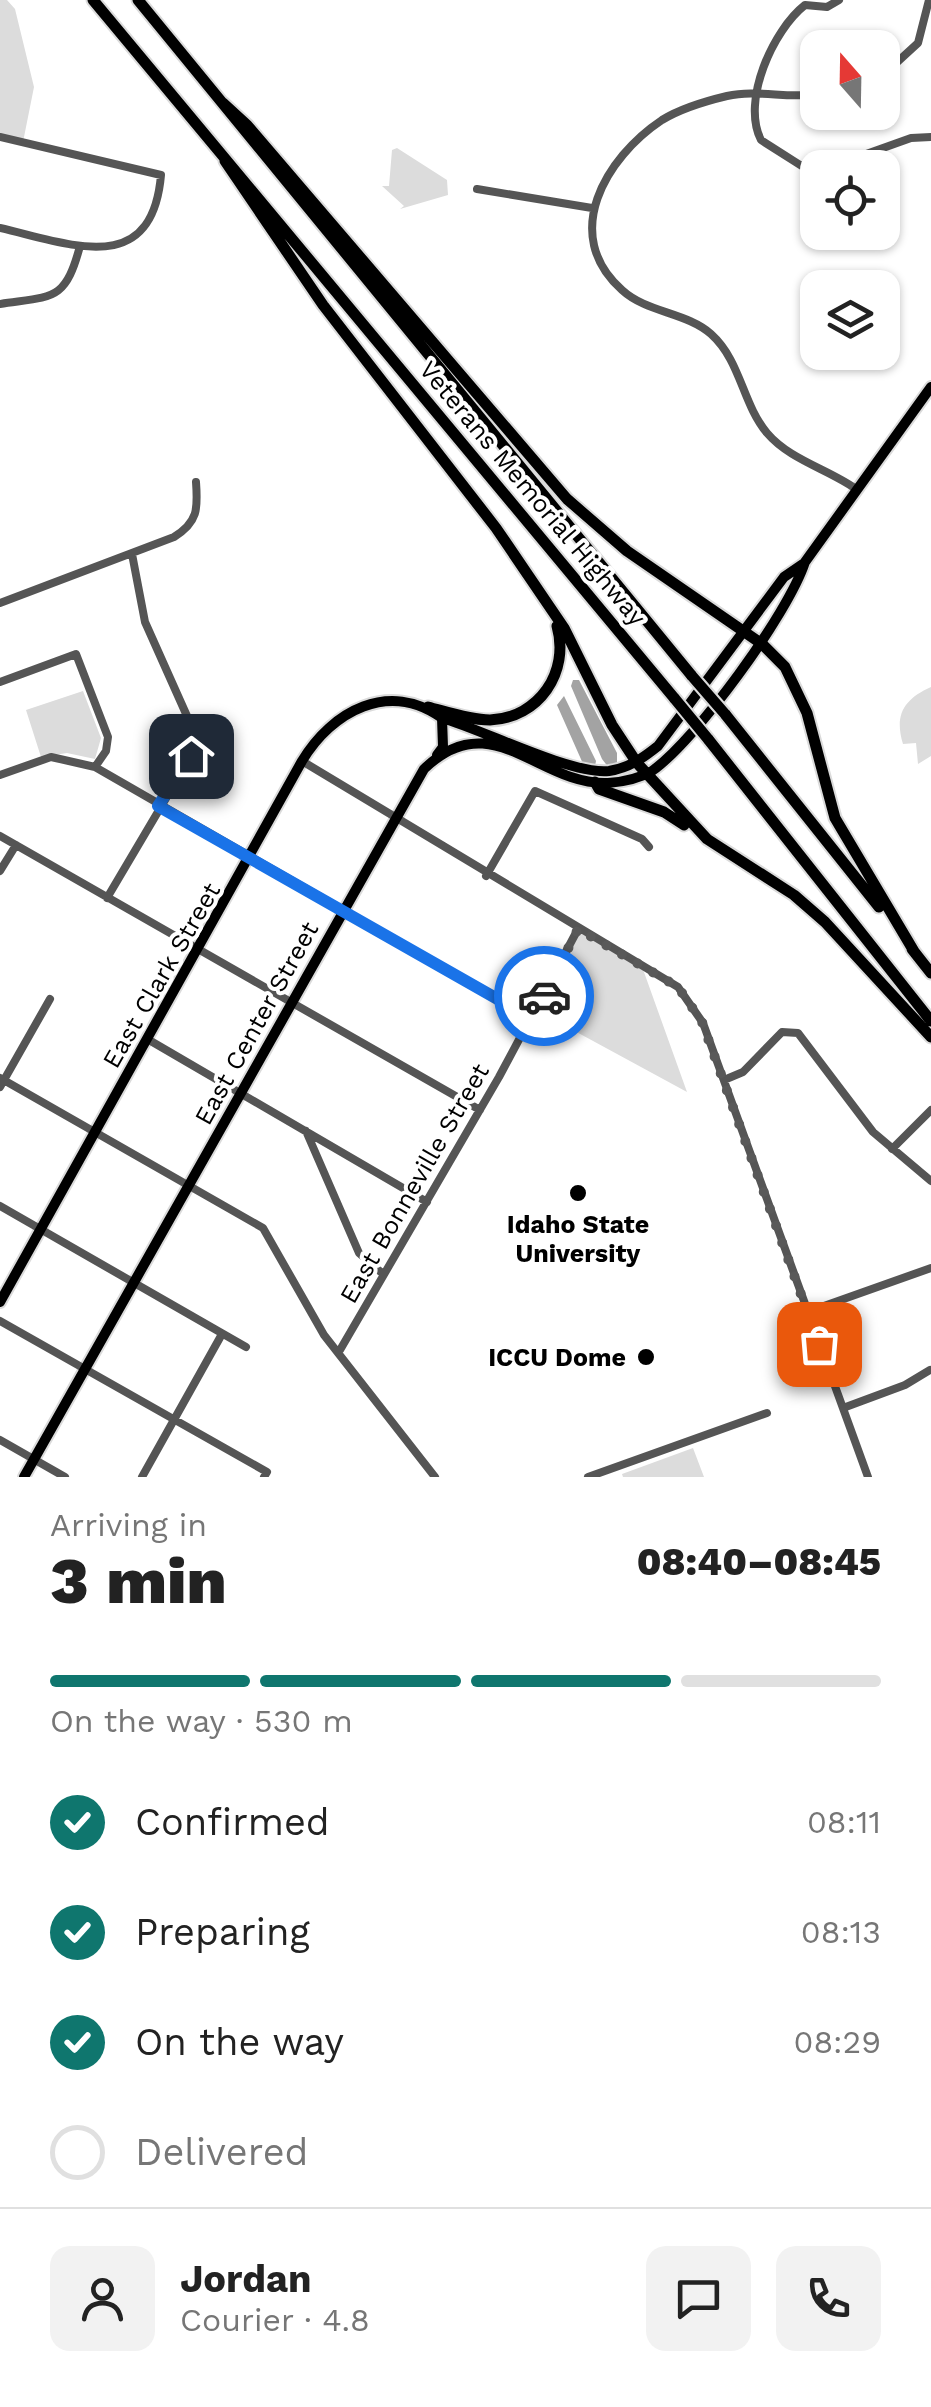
<!DOCTYPE html>
<html lang="en">
<head>
<meta charset="utf-8">
<style>
	body { margin:0; font-family:"Work Sans",sans-serif; background:#f2f2f2; color:#222; height:100vh; display:flex; flex-direction:column; font-size:38px; white-space:nowrap }
	* { box-sizing:border-box; margin:0 }
	p { font-size:32px; color:#767676 }
	.icon { flex:none; width:55px; height:55px; fill:none; stroke:currentColor; stroke-width:2; stroke-linecap:round; stroke-linejoin:round }
	.map { position:relative; height:1477px; overflow:hidden }
	.drawer { display:flex; flex-direction:column; background:#fff; flex:1 }
	.drawer>* { flex:none }
	.needle { width:65px; rotate:340deg }
	.fabs { position:absolute; left:800px; top:30px; display:grid; gap:20px }
	.fabs a { display:grid; place-items:center; width:100px; height:100px; border-radius:20px; background:#fff; box-shadow:0 2px 8px #0004; font-size:50px }
	.pin { position:absolute; display:grid; place-items:center; width:85px; height:85px; color:#fff; margin:-42px; border-radius:20px; box-shadow:0 5px 15px #0006 }
	.courier { position:absolute; display:grid; place-items:center; width:100px; height:100px; margin:-50px; border:8px solid #1a73e8; border-radius:50%; background:#fff; color:#222; box-shadow:0 2px 12px #0007 }
	.headline em { font-style:normal; font-weight:800 }
	.headline div { display:flex; flex-direction:column-reverse }
	.headline { display:flex; align-items:center; justify-content:space-between; height:170px; padding:0 50px }
	h1 { font-size:65px; font-weight:800; line-height:75px }
	.bar { display:grid; grid-template-columns:repeat(4,1fr); gap:15px 10px; align-content:center; height:120px; padding:0 50px }
	.bar i { height:12px; border-radius:8px; background:#e0e0e0 }
	.bar .current { background:#0f766e }
	.bar p { grid-column:span 4 }
	.line { display:flex; align-items:center; gap:25px; padding:0 50px; border-top:2px solid #e0e0e0 }
	.line div { flex:1 }
	.round { display:grid; place-items:center; flex:none; width:105px; height:105px; border-radius:20px; background:#f2f2f2 }
	ol { padding:0 50px; list-style:none }
	li { display:flex; align-items:center; gap:30px; height:110px }
	li p { margin-inline-start:auto }
	li .icon { padding:10px; border-radius:50%; background:#0f766e; color:#fff; stroke-width:4 }
	li:last-child { color:#767676 }
	li i { width:55px; height:55px; border:5px solid #e0e0e0; border-radius:50% }
	.map>svg:first-child { display:block }
</style>
</head>
<body>
<div class="map">
<svg width="931" height="1477" viewBox="0 0 931 1477">
	<rect width="100%" height="100%" fill="#fff"/>
	<path fill="#dcdcdc" d="M0,0H7L15,9L34,87L23,142L0,137Z
		M397,148L447,180L448,195L400,209L404,206L382,186H389L392,150Z
		M931,687V756L918,764L916,743L903,744C894,715 904,699 931,687Z
		M83,691L101,738L95,759L67,753L41,757L26,710Z
		M581,931L640,961L687,1092L536,1010Z
		M693,1448L704,1477H623L622,1474Z"/>
	<path fill="#a3a3a3" d="M573,680H579L617,753V765L609,768L602,759L571,686Z
		M564,696L596,761L595,766H584L557,705Z"/>
	<g fill="none" stroke-linecap="round" stroke-linejoin="round">
		<defs>
			<path id="major" d="M437,755L443,747L442,718
				M0,1302L302,761C332,711 389,680 442,718C484,730 571,775 609,771C629,768 643,758 658,746L784,577L803,564
				M24,1477L424,769C492,703 539,786 608,783C622,782 640,778 652,771C696,740 788,614 805,562L931,387"/>
			<path id="highway" d="M93,0L675,699
				M138,0L692,676
				M223,103L247,125L567,499L627,551L762,644L785,667L807,713L835,818L915,953
				M225,161L323,305L496,528L564,628L612,725L637,763L707,839L794,895L825,922L931,1037
				M428,707C447,712 470,720 490,720C539,718 570,672 557,626
				M725,714L879,907
				M708,739L931,1021
				M595,782L599,789L664,812L684,825
				M912,949L931,973"/>
		</defs>
		<use href="#major" stroke="#dbdbdb" stroke-width="14"/>
		<use href="#highway" stroke="#dbdbdb" stroke-width="15"/>
		<path stroke="#555" stroke-width="8" d="M882,76L918,43L929,0
			M818,94C787,99 757,89 727,96C706,101 680,109 662,120C605,158 560,235 622,290C647,313 686,312 711,334C741,361 742,403 767,433C790,460 828,469 856,489
			M0,137L161,175C152,279 70,244 0,228
			M827,168L911,138L931,137
			M818,170H808L761,140C741,101 773,30 805,5L827,7L839,0
			M477,189L592,208
			M0,304C53,296 65,302 80,246
			M0,603L174,537C198,522 198,509 196,482
			M0,682L76,654L108,737L106,751L95,767
			M302,761L678,987L703,1023L868,1477
			M0,775L51,757L95,767L531,1018
			M0,836L480,1110
			M0,871L16,845
			M486,876L535,791L642,839L649,847
			M107,898L191,756V725L145,622L132,554
			M149,1040L427,1202
			M0,1078L263,1228L324,1335L435,1477
			M724,1080L743,1072L782,1032L798,1033L873,1132L931,1181
			M0,1087L50,999
			M306,1131L359,1253L383,1274
			M892,1149L931,1110
			M0,1206L246,1347
			M807,1312L931,1268
			M0,1321L267,1472L264,1477
			M340,1350L499,1077L578,929
			M843,1408L905,1385L930,1370
			M0,1440L65,1477
			M142,1477L222,1334
			M588,1477L767,1413"/>
		<use href="#major" stroke="#000" stroke-width="10"/>
		<use href="#highway" stroke="#000" stroke-width="11"/>
		<defs>
			<path id="highway-bridge" d="M692,676L725,714
				M675,699L708,739"/>
		</defs>
		<use href="#highway-bridge" stroke="#dbdbdb" stroke-width="15" stroke-linecap="butt"/>
		<use href="#highway-bridge" stroke="#000" stroke-width="11"/>
	</g>
	<g fill="none" stroke-linecap="round" stroke-linejoin="round">
		<path stroke="#595959" stroke-width="10" stroke-dasharray="0 18" d="M544,996L578,929L678,987L702,1022L819,1344"/>
		<path stroke="#1a73e8" stroke-width="12" d="M191,756L158,806L531,1018L544,996"/>
	</g>
	<g fill="#000" stroke="#fff" stroke-width="4">
		<circle cx="578" cy="1193" r="10"/>
		<circle cx="646" cy="1357" r="10"/>
	</g>
	<g text-anchor="middle" stroke-width="8" stroke-linejoin="round" paint-order="stroke">
		<g font-size="25" fill="#000" stroke="#fff">
			<text transform="translate(533 493) rotate(50)" y="9">Veterans Memorial Highway</text>
			<text transform="translate(161 975) rotate(-60)" y="9">East Clark Street</text>
			<text transform="translate(256 1023) rotate(-61)" y="9">East Center Street</text>
			<text transform="translate(414 1183) rotate(-60)" y="9">East Bonneville Street</text>
		</g>
		<g font-size="25" font-weight="bold" fill="#000" stroke="#fff">
			<text x="578" y="1233">Idaho State<tspan x="578" dy="29">University</tspan></text>
			<text x="626" y="1366" text-anchor="end">ICCU Dome</text>
		</g>
	</g>
</svg>
<div class="fabs">
<a><svg class="needle" viewBox="-14 -14 28 28"><path d="M0-13l5 13h-10z" fill="#e53935"/><path d="M0 13l5-13h-10z" fill="#767676"/></svg></a>
<a><svg class="icon" aria-label="locate" viewBox="0 0 24 24"><circle cx="12" cy="12" r="6"/><path d="M12 2v4M12 18v4M2 12h4M18 12h4"/></svg></a>
<a><svg class="icon" aria-label="layers" viewBox="0 0 24 24"><path d="M12 4l9 5-9 5-9-5zM3 14l9 5 9-5"/></svg></a>
</div>
<div class="pin" style="left:819px;top:1344px;background:#ea580c"><svg class="icon" aria-label="bag" viewBox="0 0 24 24"><path d="M5 8h14l-1 12H6zM9 8a3 3 0 0 1 6 0"/></svg></div>
<div class="pin" style="left:191px;top:756px;background:#1f2937"><svg class="icon" aria-label="home" viewBox="0 0 24 24"><path d="M3 11l9-7 9 7M6 9v11h12V9"/></svg></div>
<div class="courier" style="left:544px;top:996px"><svg class="icon" aria-label="car" viewBox="0 0 24 24"><path d="M5 17H2v-5l4-1 3-4h7l3 4 3 1v5h-3M9 17h6M6 11h13"/><circle cx="7" cy="17" r="2"/><circle cx="17" cy="17" r="2"/></svg></div>
</div>
<section class="drawer">
<div class="headline"><div><h1>3 min</h1><p>Arriving in</p></div><em>08:40–08:45</em></div>
<div class="bar"><i class="current"></i><i class="current"></i><i class="current"></i><i></i><p>On the way · 530 m</p></div>
<ol>
<li><svg class="icon" aria-label="check" viewBox="0 0 24 24"><path d="M5 12l5 5 9-10"/></svg>Confirmed<p>08:11</p></li>
<li><svg class="icon" aria-label="check" viewBox="0 0 24 24"><path d="M5 12l5 5 9-10"/></svg>Preparing<p>08:13</p></li>
<li><svg class="icon" aria-label="check" viewBox="0 0 24 24"><path d="M5 12l5 5 9-10"/></svg>On the way<p>08:29</p></li>
<li><i></i>Delivered</li>
</ol>
<div class="line" style="height:180px"><a class="round"><svg class="icon" aria-label="person" viewBox="0 0 24 24"><circle cx="12" cy="8" r="4"/><path d="M4 21q1-7 8-7t8 7"/></svg></a><div><b>Jordan</b><p>Courier · 4.8</p></div><a class="round"><svg class="icon" aria-label="chat" viewBox="0 0 24 24"><path d="M4 5h16v11H9l-5 4z"/></svg></a><a class="round"><svg class="icon" aria-label="phone" viewBox="0 0 24 24"><path d="M5 4h4l2 5-3 2q2 4 5 5l2-3 5 2v4C11 20 4 13 5 4z"/></svg></a></div>
</section>
</body>
</html>
